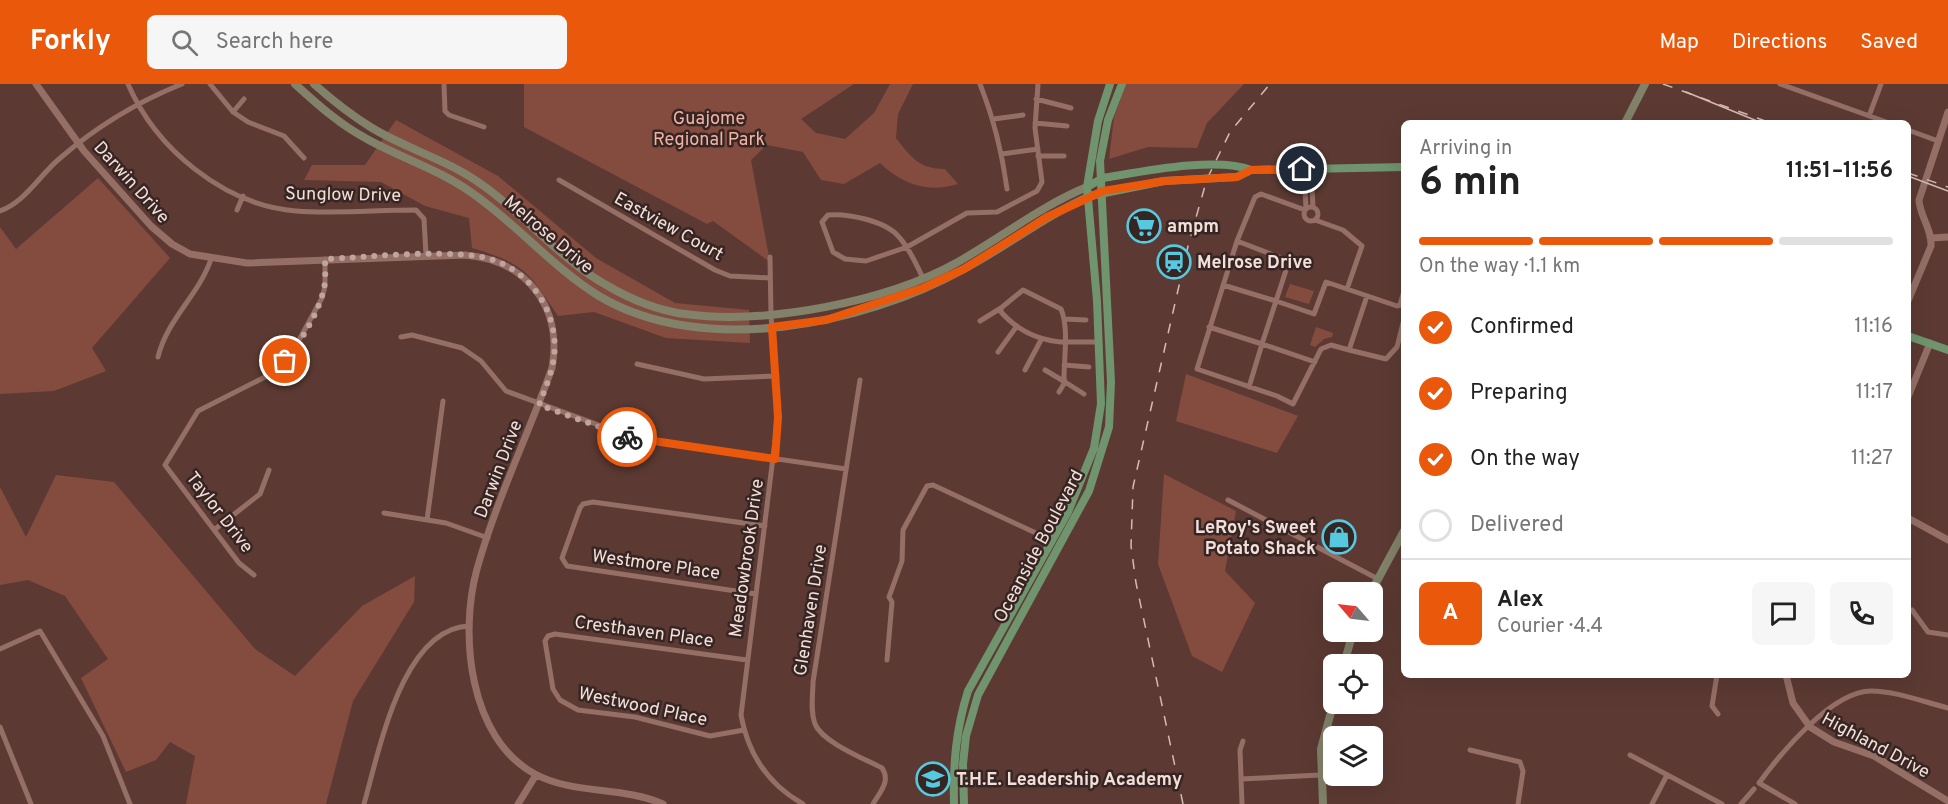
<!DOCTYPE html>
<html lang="en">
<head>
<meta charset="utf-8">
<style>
	body { margin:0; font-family:Overpass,sans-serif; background:#f6f6f6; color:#222; height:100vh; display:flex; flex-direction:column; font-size:22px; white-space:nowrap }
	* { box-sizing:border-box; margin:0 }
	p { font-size:20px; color:#767676 }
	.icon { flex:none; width:33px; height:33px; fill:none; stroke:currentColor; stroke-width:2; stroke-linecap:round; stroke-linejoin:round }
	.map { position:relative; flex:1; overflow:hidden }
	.panel { position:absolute; left:1401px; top:36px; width:510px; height:558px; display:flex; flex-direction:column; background:#fff; border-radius:9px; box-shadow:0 6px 24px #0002 }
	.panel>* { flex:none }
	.needle { width:39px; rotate:298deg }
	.controls { position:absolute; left:1323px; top:498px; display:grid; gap:12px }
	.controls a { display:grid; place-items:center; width:60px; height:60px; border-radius:9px; background:#fff; box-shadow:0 6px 24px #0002; font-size:30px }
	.pin { position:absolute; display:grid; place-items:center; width:51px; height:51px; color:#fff; margin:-26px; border:3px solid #fff; border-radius:50%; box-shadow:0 2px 6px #0007 }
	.courier { position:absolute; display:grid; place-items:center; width:60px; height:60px; margin:-30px; border:4px solid #ea580c; border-radius:50%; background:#fff; color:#222; box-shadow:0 2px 8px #0007 }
	.head em { font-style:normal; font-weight:700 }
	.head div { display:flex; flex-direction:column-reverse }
	.head { display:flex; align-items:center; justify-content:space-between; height:102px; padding:0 18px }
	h1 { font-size:39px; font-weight:700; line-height:45px }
	.bar { display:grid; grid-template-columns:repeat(4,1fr); gap:9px 6px; align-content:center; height:72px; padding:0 18px }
	.bar i { height:8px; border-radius:4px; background:#e0e0e0 }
	.bar .on { background:#ea580c }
	.bar p { grid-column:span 4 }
	.line { display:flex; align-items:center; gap:15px; padding:0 18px; border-top:2px solid #e0e0e0 }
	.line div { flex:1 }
	.round { display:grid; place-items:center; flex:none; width:63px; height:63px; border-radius:9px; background:#f6f6f6 }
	ol { padding:0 18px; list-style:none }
	li { display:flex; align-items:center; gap:18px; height:66px }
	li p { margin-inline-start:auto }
	li .icon { padding:6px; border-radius:50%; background:#ea580c; color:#fff; stroke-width:4 }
	li:last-child { color:#767676 }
	li i { width:33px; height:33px; border:3px solid #e0e0e0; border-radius:50% }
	header { display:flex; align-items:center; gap:36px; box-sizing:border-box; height:84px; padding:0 30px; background:#ea580c; color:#fff }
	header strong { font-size:28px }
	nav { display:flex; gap:33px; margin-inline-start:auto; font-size:21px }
	.search { width:420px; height:54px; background:#f6f6f6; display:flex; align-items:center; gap:15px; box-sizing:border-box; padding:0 21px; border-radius:9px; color:#767676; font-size:22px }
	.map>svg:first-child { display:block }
</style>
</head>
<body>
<header>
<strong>Forkly</strong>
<div class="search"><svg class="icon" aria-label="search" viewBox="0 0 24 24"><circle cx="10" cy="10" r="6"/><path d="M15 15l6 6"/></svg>Search here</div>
<nav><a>Map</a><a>Directions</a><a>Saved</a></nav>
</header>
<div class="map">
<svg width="1948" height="720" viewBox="0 0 1948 720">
	<rect width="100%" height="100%" fill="#5c3a33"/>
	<path fill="#844b3f" d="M524,0H854L801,35L816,49L845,55L874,29L890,0H913L898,30L896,54C911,73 919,85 945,85L958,100C928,109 903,101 880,79L844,100L821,96L803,68L767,61L751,76L770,178L713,137L707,140L524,43Z
		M1126,0H1244L1207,39L1197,64L1148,63L1109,75L1114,33Z
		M396,36L498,92L596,174L675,219L749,226L750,259L666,254L594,228L558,232C529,188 525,180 472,164L469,134L425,122L381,98L304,96L312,81H365Z
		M98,94L170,174L92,264L106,287L54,307L0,310V143L16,165Z
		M1290,200L1314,207L1309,220L1285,213Z
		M1316,243L1333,249L1332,253L1324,255L1315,263L1310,261Z
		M1186,290L1298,332L1277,369L1176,337Z
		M1164,390L1236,427L1225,487L1255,519L1222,588L1192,572L1158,480Z
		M56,391L114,398L255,565L295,592L362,522L415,492L414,518L353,617L326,720H186L195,672L170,658L156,676L126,688L81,594L108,575L65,512L28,496L0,501V403L26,453Z"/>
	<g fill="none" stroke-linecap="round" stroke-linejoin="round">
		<path stroke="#956f66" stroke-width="5" d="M128,0C156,65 224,121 296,127C335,130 376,126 416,126L424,135L426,171
			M210,0L233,28L248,38L284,52L304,74
			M444,0L445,27L449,31L484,43
			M980,0C994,35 1002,68 1007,105
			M1780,0L1889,39
			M1036,15L1071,24
			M233,28L244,15
			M1869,32L1881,0
			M994,35L1023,31
			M1035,39L1067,42
			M1908,46L1938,57
			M1002,70L1038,65
			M1038,72H1064
			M1304,85L1306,125
			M1311,85L1313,123
			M559,96L715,186L730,192L770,194
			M1304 130a7 7 0 1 1 14 0a7 7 0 1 1-14 0Z
			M237,126L243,112
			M1305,126L1261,110L1255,113L1237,157L1197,285L1277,312L1293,320L1321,265L1331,261L1349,266
			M0,127C26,117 39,92 59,75C96,43 137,18 182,0
			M1315,136L1343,146L1362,162L1347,205L1397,222L1404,220
			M770,173L771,231L778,333L741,631C748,670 769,701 803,720
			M923,194C916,180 910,165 899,153C886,137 848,129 828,131L822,138L833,168L845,175L866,177L907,163L967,129L997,128L1037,107L1042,98L1035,44L1038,0
			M1223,201L1276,217L1289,177L1237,157
			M1367,212L1349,266L1386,275L1397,263L1400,251H1404
			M1400,221L1404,207
			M1064,235L1086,236
			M980,237L1001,224
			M1209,243L1262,260L1249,303
			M1400,251L1404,235
			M401,253L412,251L462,264L481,277L506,307L634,354L846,385
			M998,268L1017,242
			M158,273C167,235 199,211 211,175
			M1315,278L1262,260L1276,217L1314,230L1326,198L1347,205
			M637,280L704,295L777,292
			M1064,281L1089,283
			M1025,286L1041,256
			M1045,286L1065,298L1059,308
			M860,296L813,598C813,611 810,627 815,640C822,658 865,675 882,684C891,697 880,708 873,720
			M1084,310L1065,298L1064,294C1064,273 1069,244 1061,225L1023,206L1001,224V228C1017,246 1037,256 1061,258H1099
			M1228,416L1378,495
			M384,429L446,439L488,454
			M427,436L443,317
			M214,446L260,410L269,386
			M254,491L239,479L165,381L198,327L265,293L293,267L322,214L325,202V175
			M756,510L567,482L562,474L580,424L583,420L593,418L765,442
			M1912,526L1928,548L1948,551
			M0,565L40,547L103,652L130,720
			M887,576L892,518L889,513L902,477L903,446L927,402L933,401L1053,457
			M1717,591L1712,622L1718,630
			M0,643L31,720
			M744,646L710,652L635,633L578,626L560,616L553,605L545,557L548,552L555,550L747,576
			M1470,666L1520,678L1523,687L1518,720
			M1630,671L1722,720
			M1241,695L1320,691
			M364,720C379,668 402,543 470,542
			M1242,720L1240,666L1243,657
			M1652,720L1667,691
			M1741,720L1754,705
			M1795,720L1759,699C1781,669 1832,607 1871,607C1896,607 1924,618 1948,624"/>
		<path stroke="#956f66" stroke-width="7" d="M36,0L84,67L151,142L172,160L190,170L247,179L465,171C527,176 563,223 552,284C528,351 496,417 477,485C459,550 469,655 535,690C574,711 622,702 663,720
			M1932,154L1948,153
			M1908,217L1931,162C1932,145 1920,133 1919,116L1948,28
			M1908,313L1930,259
			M1908,434L1948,456
			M1786,591L1793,619L1810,643L1834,658L1874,672L1948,717
			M518,720L536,691"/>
		<path stroke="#82826a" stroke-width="8" d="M295,0C317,20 340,41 367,55C401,74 440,86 472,109C517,140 552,183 599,212C703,274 863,241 964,185C1007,162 1045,132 1090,112
			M314,0C332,16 351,31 372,44C407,65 448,76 481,100C526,131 560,176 608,202C630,215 659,227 685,230C766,241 886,218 958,178C1002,153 1041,122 1087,103
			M1625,39L1645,0
			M1371,508L1404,447
			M1344,580L1353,548
			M1323,720L1321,665L1334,617"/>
		<path stroke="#6f946e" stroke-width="8" d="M1087,103L1103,94C1140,88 1217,72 1251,86L1404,83
			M1090,112L1164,97L1237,93L1251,86
			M1908,252L1948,266
			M954,720C953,680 956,645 968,607L1068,428L1094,364L1101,320L1097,217L1087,103L1098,37L1110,0
			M964,720L963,680L966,652L978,611L1089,407L1109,343L1111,298L1100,77L1108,36L1122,0"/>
		<path stroke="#d3bbb5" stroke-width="1.5" d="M1686,8L1762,39
			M1908,92L1948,107"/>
		<path stroke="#d3bbb5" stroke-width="1.5" stroke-dasharray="10 10" stroke-linecap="butt" d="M1663,0L1771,39
			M1908,89L1948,103
			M1183,720L1136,499L1131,462L1133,403L1189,158L1207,95L1230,48L1270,0"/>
	</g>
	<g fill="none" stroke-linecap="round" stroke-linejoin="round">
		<path stroke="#bfa59f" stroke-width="6" stroke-dasharray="0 10.8" d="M285,277C301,257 319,229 324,204C326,195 325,184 325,175C370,173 432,166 476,172C524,178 560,224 554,273C552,289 545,305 539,321L627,353"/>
		<path stroke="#ea580c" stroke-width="8" d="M627,353L775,375L778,333L772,243L826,236L923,204L964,185L1047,133L1103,107L1164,97L1237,93L1251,86L1302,85"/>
	</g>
	<defs>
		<symbol id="supermarket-ring" viewBox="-11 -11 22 22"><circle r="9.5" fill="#362623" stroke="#56c9e0" stroke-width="1.5"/><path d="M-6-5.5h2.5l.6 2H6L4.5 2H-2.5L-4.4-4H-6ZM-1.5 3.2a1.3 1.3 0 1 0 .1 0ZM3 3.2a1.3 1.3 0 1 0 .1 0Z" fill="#56c9e0"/></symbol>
		<symbol id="station-ring" viewBox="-11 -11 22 22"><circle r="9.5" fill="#362623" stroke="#56c9e0" stroke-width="1.5"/><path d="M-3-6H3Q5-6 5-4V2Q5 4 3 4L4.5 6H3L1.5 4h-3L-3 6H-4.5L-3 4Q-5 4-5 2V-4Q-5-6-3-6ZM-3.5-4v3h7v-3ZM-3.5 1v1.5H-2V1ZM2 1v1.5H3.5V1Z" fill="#56c9e0"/></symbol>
		<symbol id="shop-ring" viewBox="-11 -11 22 22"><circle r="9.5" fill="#362623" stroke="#56c9e0" stroke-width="1.5"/><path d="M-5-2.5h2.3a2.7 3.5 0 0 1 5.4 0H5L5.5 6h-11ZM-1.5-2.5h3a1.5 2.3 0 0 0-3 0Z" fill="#56c9e0"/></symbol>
		<symbol id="school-ring" viewBox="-11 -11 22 22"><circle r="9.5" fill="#362623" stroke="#56c9e0" stroke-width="1.5"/><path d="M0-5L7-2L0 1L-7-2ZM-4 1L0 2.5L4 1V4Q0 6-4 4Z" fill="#56c9e0"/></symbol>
	</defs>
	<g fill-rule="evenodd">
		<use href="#supermarket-ring" x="1125" y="123" width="38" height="38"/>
		<use href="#station-ring" x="1155" y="159" width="38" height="38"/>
		<use href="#shop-ring" x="1320" y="434" width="38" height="38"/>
		<use href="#school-ring" x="914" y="676" width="38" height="38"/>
	</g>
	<g text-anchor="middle" stroke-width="5" stroke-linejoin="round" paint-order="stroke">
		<g font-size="18" fill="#f4b2a4" stroke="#362623">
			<text x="709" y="40">Guajome<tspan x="709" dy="21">Regional Park</tspan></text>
		</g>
		<g font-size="18" fill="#f4ded9" stroke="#362623">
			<text transform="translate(132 98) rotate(48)" y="6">Darwin Drive</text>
			<text transform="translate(343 110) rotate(1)" y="6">Sunglow Drive</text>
			<text transform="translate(669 142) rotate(29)" y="6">Eastview Court</text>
			<text transform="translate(549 150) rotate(40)" y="6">Melrose Drive</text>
			<text transform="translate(498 385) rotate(-69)" y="6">Darwin Drive</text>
			<text transform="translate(220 428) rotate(52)" y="6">Taylor Drive</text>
			<text transform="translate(1038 462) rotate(-62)" y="6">Oceanside Boulevard</text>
			<text transform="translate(746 474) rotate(-82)" y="6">Meadowbrook Drive</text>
			<text transform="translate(656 480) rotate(8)" y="6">Westmore Place</text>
			<text transform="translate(810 526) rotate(-81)" y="6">Glenhaven Drive</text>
			<text transform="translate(644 547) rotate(8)" y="6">Cresthaven Place</text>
			<text transform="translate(643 622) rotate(12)" y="6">Westwood Place</text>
			<text transform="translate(1876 661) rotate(28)" y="6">Highland Drive</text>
		</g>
		<g font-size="18" font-weight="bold" fill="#f4ded9" stroke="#362623" text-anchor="start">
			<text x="1167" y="148">ampm</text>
			<text x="1197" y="184">Melrose Drive</text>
			<text x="1316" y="449" text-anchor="end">LeRoy's Sweet<tspan x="1316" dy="21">Potato Shack</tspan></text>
			<text x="956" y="701">T.H.E. Leadership Academy</text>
		</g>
	</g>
</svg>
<div class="controls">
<a><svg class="needle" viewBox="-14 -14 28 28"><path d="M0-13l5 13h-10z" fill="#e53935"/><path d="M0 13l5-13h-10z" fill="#767676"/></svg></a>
<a><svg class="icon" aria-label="locate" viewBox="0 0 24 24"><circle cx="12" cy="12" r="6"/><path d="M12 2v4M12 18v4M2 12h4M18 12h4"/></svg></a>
<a><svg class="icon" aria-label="layers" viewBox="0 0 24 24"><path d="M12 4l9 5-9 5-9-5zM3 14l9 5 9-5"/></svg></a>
</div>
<div class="pin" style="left:285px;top:277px;background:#ea580c"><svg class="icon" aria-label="bag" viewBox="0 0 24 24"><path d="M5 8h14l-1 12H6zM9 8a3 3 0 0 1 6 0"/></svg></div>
<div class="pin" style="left:1302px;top:85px;background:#1f2937"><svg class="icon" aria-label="home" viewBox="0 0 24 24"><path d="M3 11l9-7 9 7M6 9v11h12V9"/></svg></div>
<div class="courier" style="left:627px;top:353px"><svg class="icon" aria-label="bike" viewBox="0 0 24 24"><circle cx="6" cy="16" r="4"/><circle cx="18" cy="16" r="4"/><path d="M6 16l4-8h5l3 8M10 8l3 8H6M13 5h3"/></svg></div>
<section class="panel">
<div class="head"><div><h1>6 min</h1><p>Arriving in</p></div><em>11:51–11:56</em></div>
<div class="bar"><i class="on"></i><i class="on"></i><i class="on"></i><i></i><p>On the way · 1.1 km</p></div>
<ol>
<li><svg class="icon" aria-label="check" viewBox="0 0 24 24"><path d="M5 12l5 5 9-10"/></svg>Confirmed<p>11:16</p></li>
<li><svg class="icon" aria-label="check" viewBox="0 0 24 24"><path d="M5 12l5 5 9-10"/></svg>Preparing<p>11:17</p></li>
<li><svg class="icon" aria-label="check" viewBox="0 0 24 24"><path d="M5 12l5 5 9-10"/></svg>On the way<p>11:27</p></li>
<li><i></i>Delivered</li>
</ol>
<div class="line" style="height:108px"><b class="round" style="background:#ea580c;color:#fff">A</b><div><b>Alex</b><p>Courier · 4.4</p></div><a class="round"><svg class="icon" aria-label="chat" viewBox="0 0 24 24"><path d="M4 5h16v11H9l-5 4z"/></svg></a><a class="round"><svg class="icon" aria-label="phone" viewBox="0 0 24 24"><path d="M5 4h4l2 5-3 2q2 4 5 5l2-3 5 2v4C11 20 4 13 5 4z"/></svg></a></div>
</section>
</div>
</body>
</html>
